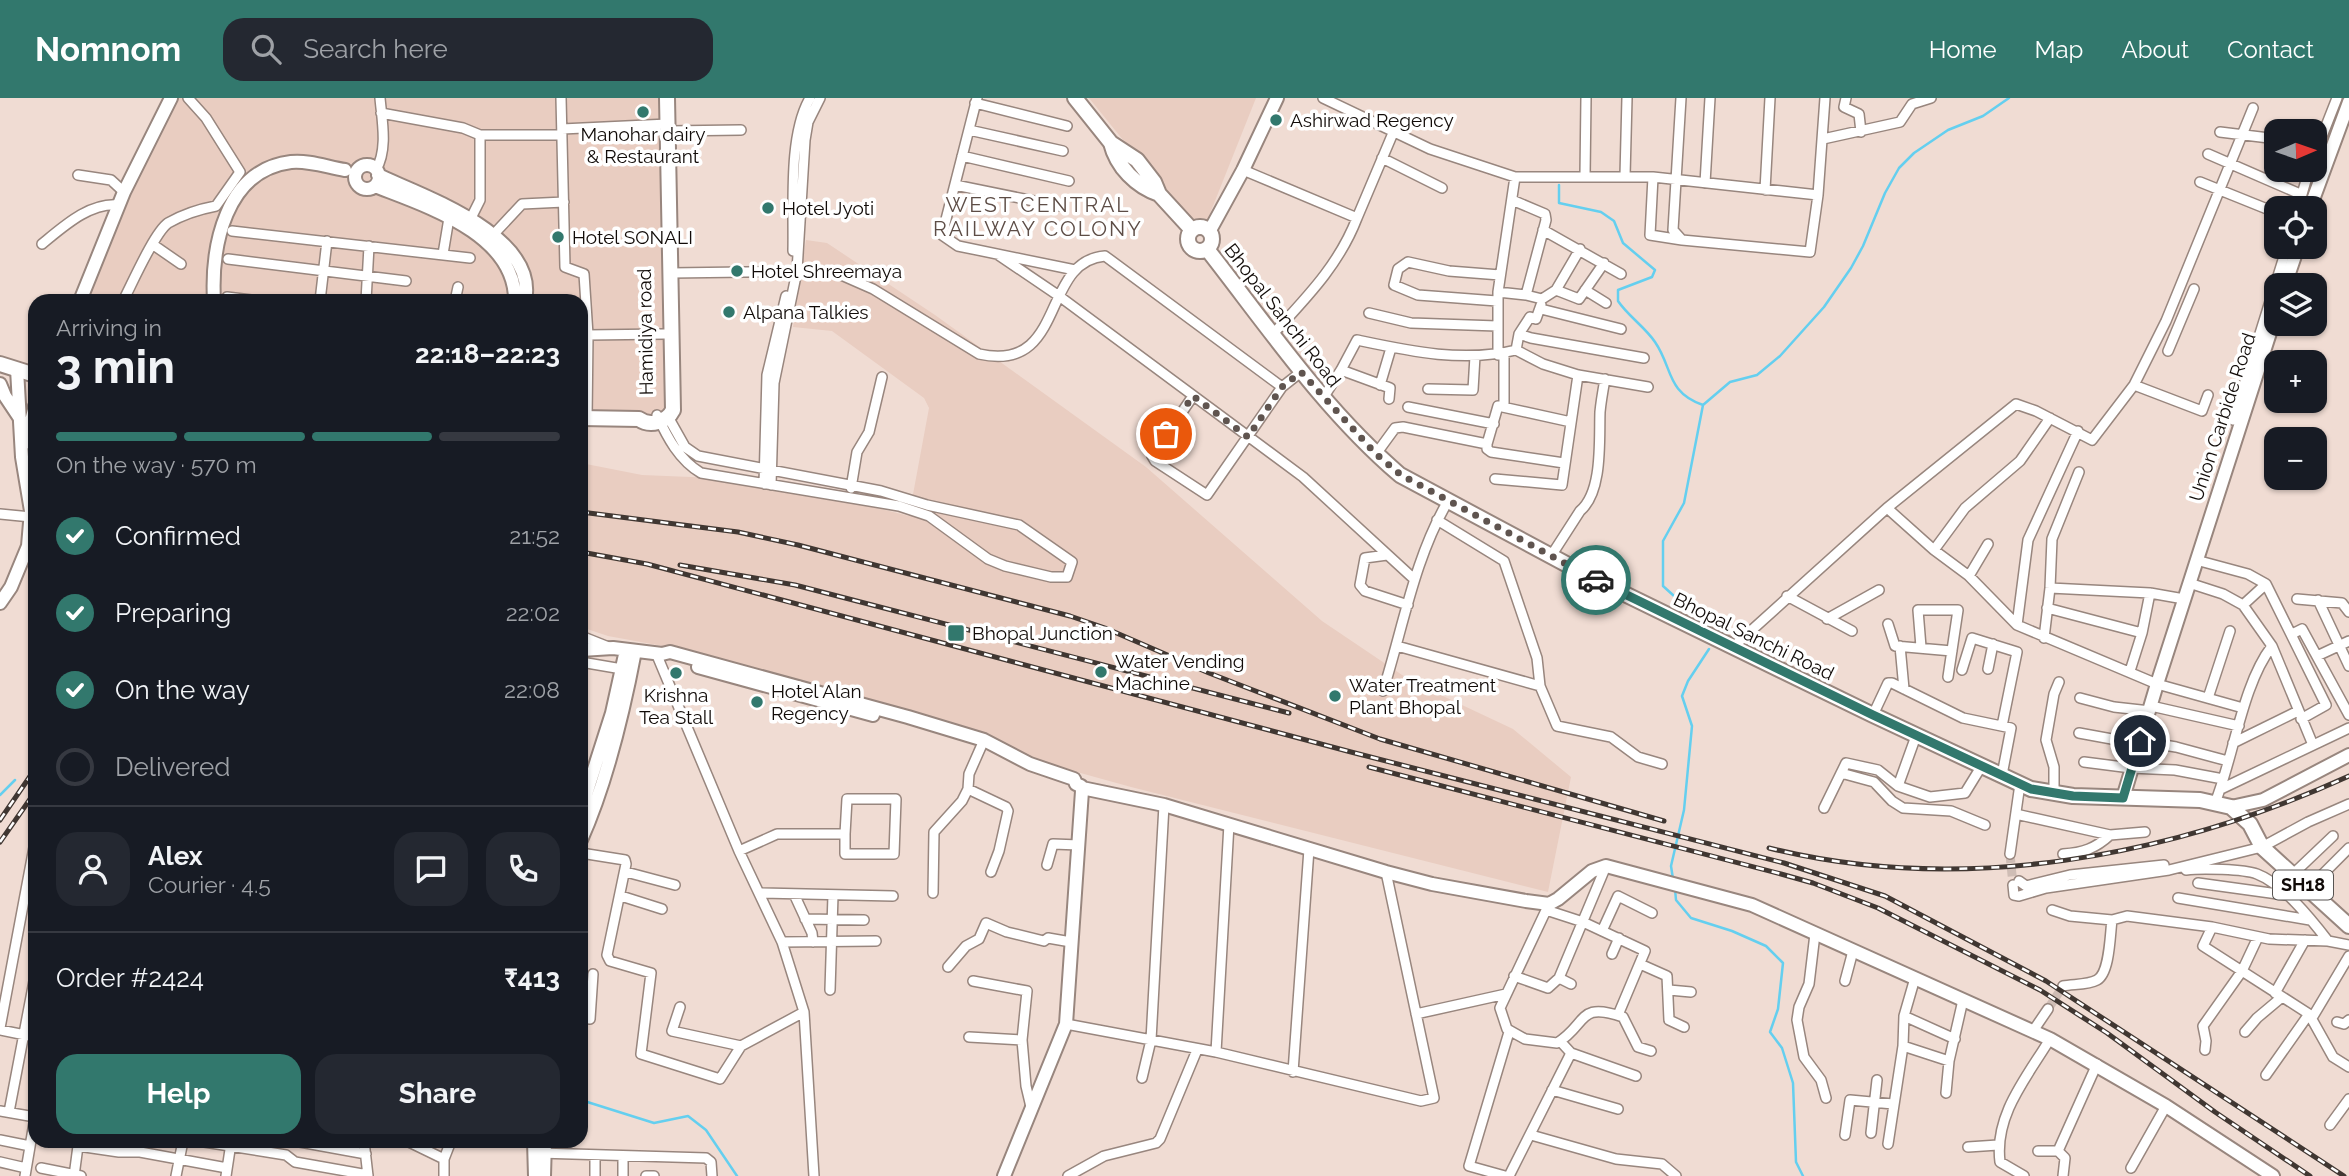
<!DOCTYPE html>
<html lang="en">
<head>
<meta charset="utf-8">
<style>
	body { margin:0; font-family:Raleway,sans-serif; background:#242831; color:#f1f3f6; height:100vh; display:flex; flex-direction:column; font-size:26px; white-space:nowrap }
	* { box-sizing:border-box; margin:0 }
	p { font-size:23px; color:#9ea1a6 }
	.icon { flex:none; width:38px; height:38px; fill:none; stroke:currentColor; stroke-width:2; stroke-linecap:round; stroke-linejoin:round }
	.map { position:relative; flex:1; overflow:hidden }
	.drawer { position:absolute; left:28px; top:196px; width:560px; height:854px; display:flex; flex-direction:column; background:#171b24; border-radius:21px; box-shadow:0 2px 5px #0004 }
	.drawer>* { flex:none }
	.needle { width:46px; rotate:88deg }
	.tools { position:absolute; left:2264px; top:21px; display:grid; gap:14px }
	.tools a { display:grid; place-items:center; width:63px; height:63px; border-radius:14px; background:#171b24; box-shadow:0 2px 5px #0004; font-size:35px }
	.pin { position:absolute; display:grid; place-items:center; width:60px; height:60px; color:#fff; margin:-30px; border:4px solid #fff; border-radius:50%; box-shadow:0 2px 7px #0007 }
	.courier { position:absolute; display:grid; place-items:center; width:70px; height:70px; margin:-35px; border:5px solid #32786d; border-radius:50%; background:#fff; color:#222; box-shadow:0 2px 9px #0007 }
	.head em { font-style:normal; font-weight:700 }
	.head div { display:flex; flex-direction:column-reverse }
	.head { display:flex; align-items:center; justify-content:space-between; height:119px; padding:0 28px }
	h1 { font-size:46px; font-weight:700; line-height:52px }
	.bar { display:grid; grid-template-columns:repeat(4,1fr); gap:10px 7px; align-content:center; height:84px; padding:0 28px }
	.bar i { height:9px; border-radius:5px; background:#363941 }
	.bar .on { background:#32786d }
	.bar p { grid-column:span 4 }
	.line { display:flex; align-items:center; gap:18px; padding:0 28px; border-top:2px solid #363941 }
	.line div { flex:1 }
	.round { display:grid; place-items:center; flex:none; width:74px; height:74px; border-radius:21px; background:#242831 }
	ol { padding:0 28px; list-style:none }
	li { display:flex; align-items:center; gap:21px; height:77px }
	li p { margin-inline-start:auto }
	li .icon { padding:7px; border-radius:50%; background:#32786d; color:#fff; stroke-width:4 }
	li:last-child { color:#9ea1a6 }
	li i { width:38px; height:38px; border:4px solid #363941; border-radius:50% }
	.primary-button { display:flex; gap:14px; margin-top:auto; padding:14px 28px }
	.primary-button a { flex:1; height:80px; border-radius:21px; background:#32786d; color:#fff; font-size:28px; font-weight:700; line-height:80px; text-align:center }
	.primary-button a+a { background:#242831; color:#f1f3f6 }
	header { display:flex; align-items:center; gap:42px; box-sizing:border-box; height:98px; padding:0 35px; background:#32786d; color:#fff }
	header strong { font-size:33px }
	nav { display:flex; gap:38px; margin-inline-start:auto; font-size:24px }
	.search { width:490px; height:63px; background:#242831; display:flex; align-items:center; gap:18px; box-sizing:border-box; padding:0 24px; border-radius:21px; color:#9ea1a6; font-size:26px }
	.map>svg:first-child { display:block }
</style>
</head>
<body>
<header>
<strong>Nomnom</strong>
<div class="search"><svg class="icon" aria-label="search" viewBox="0 0 24 24"><circle cx="10" cy="10" r="6"/><path d="M15 15l6 6"/></svg>Search here</div>
<nav><a>Home</a><a>Map</a><a>About</a><a>Contact</a></nav>
</header>
<div class="map">
<svg width="2349" height="1078" viewBox="0 0 2349 1078">
	<rect width="100%" height="100%" fill="#f0dcd3"/>
	<path fill="#e9cdc1" d="M175,0H668V324L581,315V203H79Z
		M1089,0H1256L1201,138Z
		M806,142L827,145L935,217L1146,369L1322,523L1411,583L1513,631L1571,679L1548,794L1131,689L1048,666L1011,652L975,633L690,553L608,538L581,529V365L642,377L765,382L909,418L929,310L924,300L832,233L793,229Z"/>
	<g fill="none" stroke-linecap="round" stroke-linejoin="round">
		<path stroke="#64cfef" stroke-width="2.5" d="M1559,87V105L1601,114L1614,123L1623,145L1655,172L1652,179L1618,192V203C1628,218 1645,229 1655,244C1673,270 1666,294 1703,307
			M1710,526L1684,507L1663,488V443L1684,405L1703,307L1730,284L1757,277L1780,258L1824,209L1851,170L1863,148L1885,95L1899,70L1914,55L1948,32L1983,18L2009,0
			M0,697L15,682
			M1673,781L1671,768L1684,712L1692,628L1682,598L1688,583L1709,551
			M1675,791L1676,802L1691,820L1732,833L1766,848L1783,865L1778,911L1770,934L1782,950L1793,985L1796,1064L1803,1078
			M581,1002L654,1025L688,1018L706,1032L737,1078"/>
		<path stroke="#cfbdb5" stroke-width="9" stroke-dasharray="9 4.5" stroke-linecap="butt" d="M2010,756L2013,787
			M2048,911L2063,888"/>
		<defs>
			<path id="street" d="M561,0L565,169L584,176L588,237L587,320
				M977,0L942,137L958,148L1075,172
				M1323,0L1430,51L1515,79H1653L1818,97
				M1681,0L1673,132L1682,142
				M1846,0L1844,9L1859,16L1861,34
				M975,5L1067,28
				M381,15L463,30L480,37H562
				M562,31L668,26
				M969,32L1063,53
				M668,33L741,32
				M2220,34L2277,41
				M1823,41L1900,24L1912,6L1931,0
				M2208,56L2300,96
				M2315,56L2337,0
				M962,58L1069,83
				M1382,60L1442,90
				M376,72C388,51 382,23 380,0
				M1243,72L1357,120L1393,35
				M78,77L111,82L124,94
				M1585,78L1586,0
				M1625,78L1627,0
				M1653,79L1650,137L1682,142L1810,154L1818,97L1825,0
				M2200,84L2277,115
				M1705,85L1710,0
				M955,87L1059,108
				M1765,92L1770,0
				M1512,102L1545,116L1546,122L1526,197
				M2298,110L2309,72
				M471,120L480,102V37
				M1543,132L1621,176
				M232,133L470,160
				M493,137L522,106L564,104
				M42,146C64,128 90,104 119,107
				M152,146L181,166
				M793,153C794,109 788,37 810,0
				M443,156L449,120
				M997,156L1059,198L1303,379L1414,481
				M228,161L406,183
				M671,175L832,173L873,191L979,256C1067,276 1040,163 1105,158L1282,289
				M1556,192L1579,201L1604,165
				M1585,192L1606,205
				M1498,194L1526,197L1542,201L1556,192L1580,151
				M227,199L260,203
				M123,203C132,186 154,135 168,125C182,117 200,111 216,108L240,74L206,20L188,0
				M320,203L327,143
				M366,203L369,148
				M455,203L458,189
				M1497,203L1418,197L1394,187L1398,171L1408,164L1449,173L1500,177
				M1541,211L1621,231
				M1369,215L1411,225L1497,228
				M1273,236C1306,200 1339,167 1357,120
				M1519,236L1531,240L1644,260
				M588,237L665,236
				M1516,252L1519,236L1530,219L1536,221L1541,207
				M2168,253L2194,191
				M1498,257V194L1515,79
				M1341,272L1390,290L1389,301
				M1380,287L1391,250
				M2134,287L2202,313L2208,297
				M1428,291L1473,292L1475,258
				M1193,298L1152,358L1155,363L1207,397L1282,289L1301,274
				M1323,300L1341,272L1357,242C1409,253 1463,265 1516,252L1543,266L1578,277L1648,289
				M1408,309L1494,326
				M1504,309V255
				M657,317C667,339 679,362 701,375L899,408L929,418L988,461L1005,468L1051,479H1067L1072,464L1019,427L927,407L881,393L698,358L685,349L667,317
				M2233,322L2287,149
				M1487,346L1498,308L1571,324
				M1376,356L1395,330L1403,329L1487,346V351L1491,354L1564,365
				M1495,381L1562,387L1578,277
				M764,386L767,277L786,198
				M771,387L774,285L797,173L805,42L808,24L820,0
				M851,390L857,354L869,334L882,279
				M1887,410L1934,452L1969,478L2017,527L2157,586L2243,610
				M0,416L31,419
				M1437,422L1504,463L1537,560L1540,588L1557,628L1611,639L1638,659L1662,666
				M1934,452L1965,410L2020,363L2050,320
				M1387,457L1365,460L1360,487L1365,493L1408,507
				M1551,458L1580,413C1603,394 1599,342 1600,314C1601,303 1603,292 1605,281
				M2196,462L2248,476L2266,486
				M1969,478L1988,446
				M2189,485L2223,496L2243,507L2272,548C2242,587 2234,658 2215,705
				M2050,490L2150,495L2184,501
				M1787,498L1852,533
				M2297,501L2342,505L2349,514
				M2318,502L2349,568
				M2243,507L2266,486L2326,607L2301,621
				M2047,510L2142,535
				M1827,521L1879,492
				M1888,526L1895,548L1952,553
				M2017,527L2028,442L2078,333
				M2292,536L2302,531L2349,617
				M581,538L611,550
				M2044,540L2050,490L2052,441L2079,374
				M1397,548L1540,588
				M1900,548L1904,591
				M2272,548L2313,647
				M1733,549L1887,410L2016,306L2036,313L2092,342L2134,287L2166,223L2253,10
				M1921,549L1918,512H1958L1948,579
				M656,555L739,753L782,844L804,914L814,1078
				M2317,558L2349,543
				M581,564L622,571
				M1988,571L1993,546
				M1962,572L1972,540L2017,554L2002,628
				M2130,573L2142,535L2150,495
				M1383,593C1403,530 1414,461 1448,403
				M2080,600L2114,609L2150,613
				M2208,600L2230,533
				M2151,608L2239,628
				M1873,617L1888,585H1892L1963,620L2011,630L2002,677
				M2079,635L2139,646
				M2140,643L2176,649L2228,663
				M2233,645L2298,613
				M2084,664L2131,670L2175,672L2223,681
				M1841,675L1874,684L1892,703L1903,710L1951,713L1985,727
				M1898,688L1916,638
				M968,691L1006,709L1008,713L999,753L991,774
				M2221,691L2349,630
				M2054,694V669L2046,642L2054,596L2059,584
				M1824,710L1846,665L1878,672L1898,688L1930,699L1965,695L1981,669
				M2020,717L2110,737L2145,734
				M739,753L777,736H845V756H894L896,701H847L845,736
				M581,755L625,762L626,766L607,857L610,863L651,875L641,956L720,981L741,948L804,914
				M2010,756L2020,686
				M2063,756C2083,755 2096,750 2110,737
				M1047,767L1053,746L1079,747
				M2186,772C2201,770 2244,771 2257,776C2283,786 2311,821 2328,843
				M626,774L675,787
				M2292,777L2333,738
				M2319,780L2349,750
				M2019,783L2026,788L2070,777L2164,767
				M2198,785L2285,797
				M2013,787L2014,797L2019,798L2046,790L2169,772L2262,749L2308,724L2349,706
				M759,795L893,798
				M933,795L934,734L962,703L968,691L969,676L984,642
				M794,796L812,835L813,844
				M621,798L662,811
				M2178,800L2310,822
				M1549,806L1500,910L1507,931L1525,941L1557,945C1588,926 1577,903 1623,919L1638,949L1651,953
				M1546,812L1583,824L1645,853L1618,917
				M2052,812L2070,818L2112,822L2127,818L2212,829L2269,841L2328,843L2349,847
				M805,821L864,822
				M2212,829L2203,848L2309,916L2333,959L2349,969
				M1602,833L1618,798L1652,815
				M1815,836L1809,886L1799,909L1797,922L1804,959L1821,982L1826,1000
				M782,844L876,843
				M1612,856L1619,840
				M1640,866L1667,878L1669,922L1684,929
				M948,869L966,848L979,841L986,825L1007,834L1044,843L1048,840L1071,844
				M1514,878L1548,890L1559,880L1606,768
				M1559,880L1571,886
				M973,883L1027,893L1022,942L1026,988L1031,1009
				M1845,883L1853,853
				M2063,888C2073,886 2088,887 2097,882C2110,875 2110,836 2112,822
				M830,892L833,797
				M1669,892L1691,894
				M2275,895L2305,842
				M680,909L672,933L741,948
				M1416,916L1506,896
				M1904,918L1955,941
				M581,920L590,921L593,876
				M2312,920L2349,858
				M2337,924L2344,926L2349,922
				M1066,926L1216,954L1421,1003L1434,1000L1386,774
				M0,930L35,744
				M0,932L35,939
				M2033,933L2048,911
				M2245,934L2257,920L2282,899
				M969,939L1022,942
				M1560,943L1571,955L1636,978
				M1903,948L1949,963
				M2205,952L2206,943L2203,928L2242,873L2258,839
				M1216,954L1229,726
				M1293,974L1309,751
				M2266,977L2309,916
				M1142,980L1151,942L1164,707
				M1552,992L1618,1011
				M1946,995L1949,963L1963,902
				M0,1013L35,1019
				M9,1014L35,878
				M2330,1027L2349,1001
				M1871,1035L1877,982
				M1531,1037L1616,1061L1662,1066L1676,1078
				M1845,1037L1850,1002L1893,1006
				M0,1042L30,1048
				M79,1043L78,1048L119,1054H140L227,1070
				M198,1043L286,1057L295,1064L368,1077
				M364,1043L368,1078
				M407,1043L444,1061
				M300,1044L366,1056
				M1888,1046L1903,948L1904,918L1915,880
				M1968,1049L1998,1047
				M2038,1053H2058
				M539,1055L706,1060L711,1064L712,1078
				M623,1059V1078
				M0,1064L26,1070
				M41,1070L81,1078
				M2131,1070L2166,1008
				M25,1078L35,1019
				M74,1078L78,1048
				M176,1078L183,1043
				M226,1078L231,1045
				M444,1078V1061L451,1043
				M595,1078V1057
				M646,1078H654
				M1068,1078L1104,1058L1156,1045L1160,1041L1197,952
				M1505,1078L1469,1068L1509,934
				M1509,1078L1571,955
				M2024,1078L2000,1064C1994,1017 2027,979 2050,941
				M2063,1078L2065,1060L2058,1053L2097,966"/>
			<path id="secondary" d="M355 79a12 12 0 1 1 24 0a12 12 0 1 1-24 0Z
				M378,77C423,98 539,137 525,203
				M375,88C426,108 516,136 515,203
				M2310,110L2349,4
				M1209,134L1243,72L1277,0
				M2285,187L2298,149
				M80,203L124,94L171,0
				M214,203C211,149 225,72 291,64C308,62 327,69 345,72
				M0,286L5,298L19,319
				M25,345L35,308
				M0,505L11,489L28,448L31,413L22,359L17,271
				M581,552L613,550L662,556L670,554L908,619L984,642L1030,666L1074,681L1076,686L1081,688L1082,693L1066,926L1004,1078
				M698,569L873,617
				M1082,690L1164,707L1386,774L1432,786L1526,803L1549,806L1558,801L1592,773L1606,768L1752,807L2050,941L2166,1008L2273,1078
				M2123,700L2157,586L2277,213
				M2231,709L2263,702L2349,657
				M581,712L612,615L626,552
				M581,742C607,684 623,616 635,553
				M534,1043L535,1078
				M544,1078L545,1043"/>
			<path id="primary" d="M1075,0L1111,45L1137,62L1154,84L1159,96L1192,132
				M1111,45C1117,69 1136,88 1159,96
				M1188 141a12 12 0 1 1 24 0a12 12 0 1 1-24 0Z
				M1207,151C1268,229 1324,312 1400,377L1594,481L1873,617L2031,691L2073,698L2200,702L2231,709L2250,726L2262,749L2349,828
				M0,266L35,277
				M581,320L639,321C650,329 667,324 673,312L667,0"/>
		</defs>
		<use href="#street" stroke="#98867e" stroke-width="12"/>
		<use href="#secondary" stroke="#98867e" stroke-width="16"/>
		<use href="#primary" stroke="#98867e" stroke-width="18"/>
		<use href="#street" stroke="#fff" stroke-width="9"/>
		<use href="#secondary" stroke="#fff" stroke-width="12"/>
		<use href="#primary" stroke="#fff" stroke-width="14"/>
		<defs>
			<path id="rail" d="M581,414L738,434L798,447L1070,518L1105,530L1209,575L1380,641L1664,723
				M581,454L647,466L1351,654L1784,765L1885,798L2046,883L2344,1078
				M680,467L795,487L1289,615
				M1369,669L1781,776L1813,785L1878,810L2040,892L2107,935L2215,1014L2310,1078
				M0,722L35,671
				M0,744L35,694
				M1769,750C1962,798 2171,759 2349,678"/>
		</defs>
		<use href="#rail" stroke="#403732" stroke-width="5"/>
		<use href="#rail" stroke="#fff" stroke-width="2.5" stroke-dasharray="8" stroke-linecap="butt"/>
	</g>
	<g fill="none" stroke-linecap="round" stroke-linejoin="round">
		<path stroke="#5f544f" stroke-width="7" stroke-dasharray="0 12.6" d="M1166,336L1193,298L1248,339L1282,289L1301,274L1376,356L1401,377L1596,482"/>
		<path stroke="#32786d" stroke-width="9" d="M1596,482L1873,617L2031,691L2073,698L2123,700L2140,643"/>
	</g>
	<g fill="#32786d" stroke="#fff" stroke-width="2.5">
		<circle cx="643" cy="14" r="7"/>
		<circle cx="1276" cy="22" r="7"/>
		<circle cx="768" cy="110" r="7"/>
		<circle cx="558" cy="139" r="7"/>
		<circle cx="737" cy="173" r="7"/>
		<circle cx="729" cy="214" r="7"/>
		<rect x="947" y="526" width="18" height="18" rx="3.5"/>
		<circle cx="1101" cy="574" r="7"/>
		<circle cx="676" cy="575" r="7"/>
		<circle cx="1335" cy="598" r="7"/>
		<circle cx="757" cy="604" r="7"/>
	</g>
	<g text-anchor="middle" stroke-width="7" stroke-linejoin="round" paint-order="stroke">
		<rect fill="#fff" stroke="#585452" stroke-width="2" x="2273" y="772.5" width="60" height="29" rx="5"/>
		<g font-size="18" font-weight="bold" fill="#110b08">
			<text x="2303" y="793">SH18</text>
		</g>
		<g font-size="19" fill="#110b08" stroke="#fff" text-anchor="start">
			<text x="1290" y="29">Ashirwad Regency</text>
			<text x="643" y="43" text-anchor="middle">Manohar dairy<tspan x="643" dy="22">&amp; Restaurant</tspan></text>
			<text x="782" y="117">Hotel Jyoti</text>
			<text x="572" y="146">Hotel SONALI</text>
			<text x="751" y="180">Hotel Shreemaya</text>
			<text x="743" y="221">Alpana Talkies</text>
			<text x="972" y="542">Bhopal Junction</text>
			<text x="1115" y="570">Water Vending<tspan x="1115" dy="22">Machine</tspan></text>
			<text x="1349" y="594">Water Treatment<tspan x="1349" dy="22">Plant Bhopal</tspan></text>
			<text x="771" y="600">Hotel Alan<tspan x="771" dy="22">Regency</tspan></text>
			<text x="676" y="604" text-anchor="middle">Krishna<tspan x="676" dy="22">Tea Stall</tspan></text>
		</g>
		<g font-size="19" fill="#110b08" stroke="#fff">
			<text transform="translate(1283 217) rotate(52)" y="7">Bhopal Sanchi Road</text>
			<text transform="translate(645 234) rotate(-91)" y="7">Hamidiya road</text>
			<text transform="translate(2222 319) rotate(-72)" y="7">Union Carbide Road</text>
			<text transform="translate(1754 538) rotate(26)" y="7">Bhopal Sanchi Road</text>
		</g>
		<g font-size="21" letter-spacing="2" fill="#5d4d46" stroke="#fff">
			<text x="1038" y="114">WEST CENTRAL<tspan x="1038" dy="24">RAILWAY COLONY</tspan></text>
		</g>
	</g>
</svg>
<div class="tools">
<a><svg class="needle" viewBox="-14 -14 28 28"><path d="M0-13l5 13h-10z" fill="#e53935"/><path d="M0 13l5-13h-10z" fill="#9ea1a6"/></svg></a>
<a><svg class="icon" aria-label="locate" viewBox="0 0 24 24"><circle cx="12" cy="12" r="6"/><path d="M12 2v4M12 18v4M2 12h4M18 12h4"/></svg></a>
<a><svg class="icon" aria-label="layers" viewBox="0 0 24 24"><path d="M12 4l9 5-9 5-9-5zM3 14l9 5 9-5"/></svg></a>
<a>+</a>
<a>−</a>
</div>
<div class="pin" style="left:1166px;top:336px;background:#ea580c"><svg class="icon" aria-label="bag" viewBox="0 0 24 24"><path d="M5 8h14l-1 12H6zM9 8a3 3 0 0 1 6 0"/></svg></div>
<div class="pin" style="left:2140px;top:643px;background:#1f2937"><svg class="icon" aria-label="home" viewBox="0 0 24 24"><path d="M3 11l9-7 9 7M6 9v11h12V9"/></svg></div>
<div class="courier" style="left:1596px;top:482px"><svg class="icon" aria-label="car" viewBox="0 0 24 24"><path d="M5 17H2v-5l4-1 3-4h7l3 4 3 1v5h-3M9 17h6M6 11h13"/><circle cx="7" cy="17" r="2"/><circle cx="17" cy="17" r="2"/></svg></div>
<section class="drawer">
<div class="head"><div><h1>3 min</h1><p>Arriving in</p></div><em>22:18–22:23</em></div>
<div class="bar"><i class="on"></i><i class="on"></i><i class="on"></i><i></i><p>On the way · 570 m</p></div>
<ol>
<li><svg class="icon" aria-label="check" viewBox="0 0 24 24"><path d="M5 12l5 5 9-10"/></svg>Confirmed<p>21:52</p></li>
<li><svg class="icon" aria-label="check" viewBox="0 0 24 24"><path d="M5 12l5 5 9-10"/></svg>Preparing<p>22:02</p></li>
<li><svg class="icon" aria-label="check" viewBox="0 0 24 24"><path d="M5 12l5 5 9-10"/></svg>On the way<p>22:08</p></li>
<li><i></i>Delivered</li>
</ol>
<div class="line" style="height:126px"><a class="round"><svg class="icon" aria-label="person" viewBox="0 0 24 24"><circle cx="12" cy="8" r="4"/><path d="M4 21q1-7 8-7t8 7"/></svg></a><div><b>Alex</b><p>Courier · 4.5</p></div><a class="round"><svg class="icon" aria-label="chat" viewBox="0 0 24 24"><path d="M4 5h16v11H9l-5 4z"/></svg></a><a class="round"><svg class="icon" aria-label="phone" viewBox="0 0 24 24"><path d="M5 4h4l2 5-3 2q2 4 5 5l2-3 5 2v4C11 20 4 13 5 4z"/></svg></a></div>
<div class="line" style="height:91px"><div>Order #2424</div><b>₹413</b></div>
<div class="primary-button"><a>Help</a><a>Share</a></div>
</section>
</div>
</body>
</html>
